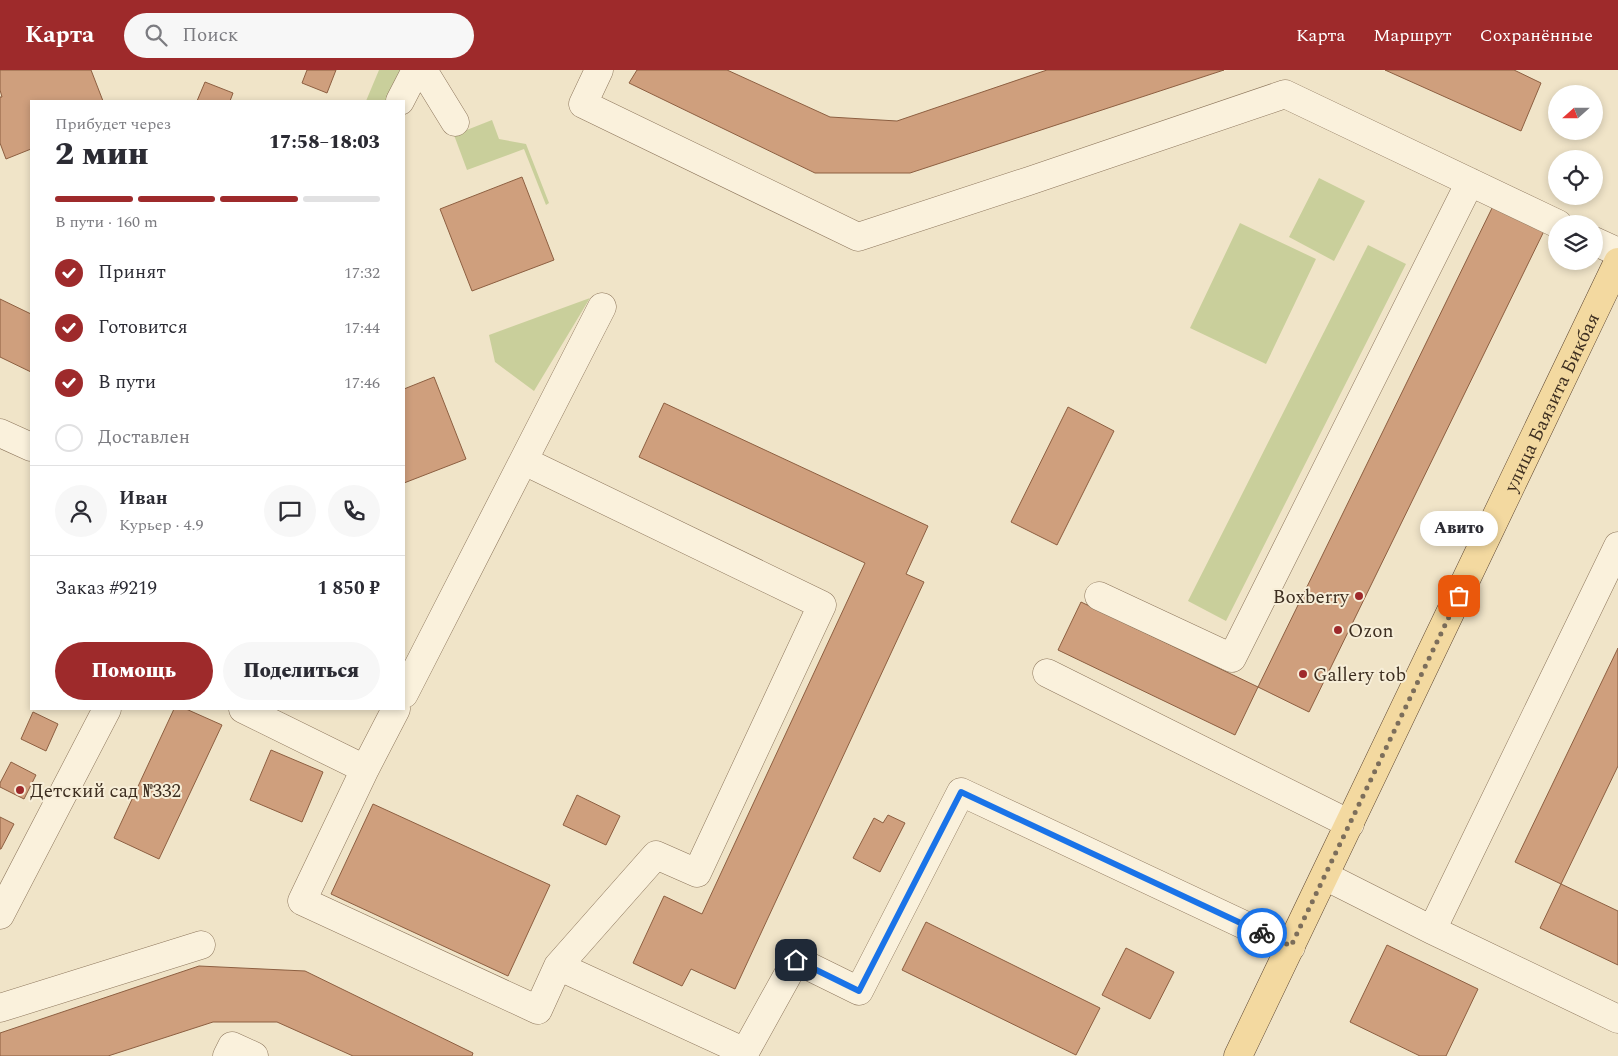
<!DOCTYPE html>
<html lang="ru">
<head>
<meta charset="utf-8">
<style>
	body { margin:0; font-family:Spectral,serif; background:#f7f7f7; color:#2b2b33; height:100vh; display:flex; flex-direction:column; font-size:19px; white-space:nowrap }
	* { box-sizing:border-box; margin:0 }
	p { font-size:16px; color:#7c7c81 }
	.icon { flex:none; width:28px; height:28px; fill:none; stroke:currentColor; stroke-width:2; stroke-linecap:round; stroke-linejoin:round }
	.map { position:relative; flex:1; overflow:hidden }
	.drawer { position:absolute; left:30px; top:30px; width:375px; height:610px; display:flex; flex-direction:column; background:#fff; border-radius:0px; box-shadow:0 2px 8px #0003 }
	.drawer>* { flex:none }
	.needle { width:32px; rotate:249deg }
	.tools { position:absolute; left:1548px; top:15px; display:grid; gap:10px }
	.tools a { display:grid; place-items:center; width:55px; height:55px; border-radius:50%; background:#fff; box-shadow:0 2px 8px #0003; font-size:25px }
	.pin { position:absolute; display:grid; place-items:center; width:42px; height:42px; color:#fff; margin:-21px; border-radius:10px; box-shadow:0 2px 8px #0006 }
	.courier { position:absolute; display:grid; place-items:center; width:50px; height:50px; margin:-25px; border:4px solid #1a73e8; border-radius:50%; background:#fff; color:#222; box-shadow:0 1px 6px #0007 }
	.bubble { position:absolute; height:35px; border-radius:18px; background:#fff; box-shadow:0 2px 8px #0003; font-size:16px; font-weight:800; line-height:35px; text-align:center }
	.headline em { font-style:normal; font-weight:800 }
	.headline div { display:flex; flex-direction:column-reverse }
	.headline { display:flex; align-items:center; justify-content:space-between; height:85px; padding:0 25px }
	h1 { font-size:32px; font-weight:800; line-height:38px }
	.bar { display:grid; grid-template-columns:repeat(4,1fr); gap:8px 5px; align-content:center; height:60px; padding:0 25px }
	.bar i { height:6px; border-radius:4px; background:#e1e1e2 }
	.bar .current { background:#9e2a2b }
	.bar p { grid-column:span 4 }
	.line { display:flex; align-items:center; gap:12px; padding:0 25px; border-top:1px solid #e1e1e2 }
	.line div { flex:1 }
	.round { display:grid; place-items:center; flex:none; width:52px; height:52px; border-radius:26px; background:#f7f7f7 }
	ol { padding:0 25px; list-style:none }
	li { display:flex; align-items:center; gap:15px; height:55px }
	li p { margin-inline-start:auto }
	li .icon { padding:5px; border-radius:50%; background:#9e2a2b; color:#fff; stroke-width:4 }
	li:last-child { color:#7c7c81 }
	li i { width:28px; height:28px; border:2px solid #e1e1e2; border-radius:50% }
	.primary-button { display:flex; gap:10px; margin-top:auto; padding:10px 25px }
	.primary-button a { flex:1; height:58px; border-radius:30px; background:#9e2a2b; color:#fff; font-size:20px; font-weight:800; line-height:58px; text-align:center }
	.primary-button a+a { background:#f7f7f7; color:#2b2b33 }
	header { display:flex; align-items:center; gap:30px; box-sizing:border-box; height:70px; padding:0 25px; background:#9e2a2b; color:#fff }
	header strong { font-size:24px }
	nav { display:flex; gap:28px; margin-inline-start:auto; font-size:18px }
	.search { width:350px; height:45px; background:#f7f7f7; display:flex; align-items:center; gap:12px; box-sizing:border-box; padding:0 18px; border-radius:28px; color:#7c7c81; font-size:19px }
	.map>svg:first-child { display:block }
</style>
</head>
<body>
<header>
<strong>Карта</strong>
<div class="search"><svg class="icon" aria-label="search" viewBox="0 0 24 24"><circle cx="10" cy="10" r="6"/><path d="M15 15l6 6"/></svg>Поиск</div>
<nav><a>Карта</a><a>Маршрут</a><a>Сохранённые</a></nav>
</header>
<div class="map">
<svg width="1618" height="986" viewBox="0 0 1618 986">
	<rect width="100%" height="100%" fill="#f0e4c8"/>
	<path fill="#c9cf9b" d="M379,0H401L387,31H366Z
		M492,50L499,69L526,74L549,133L546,135L524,79L467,100L454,65Z
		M1319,108L1365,131L1334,191L1289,167Z
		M1240,153L1316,189L1266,294L1190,258Z
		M1368,175L1406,194L1226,551L1188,531Z
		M590,228L534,321L495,292L489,265Z"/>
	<path fill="#cf9f7d" stroke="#8d5f41" d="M0,0H91L103,31H31V79L6,89L0,73V27H2L0,20Z
		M307,0H336L327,23L302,13Z
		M637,0H727L830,47L897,51L1047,0H1224L910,103H815L629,13Z
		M1385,0H1514L1541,13L1521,61Z
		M205,12L233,23L230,31H197Z
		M522,107L554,190L472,221L440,139Z
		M1494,134L1545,159L1309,642L1258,617Z
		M0,229L31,244V302L0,287Z
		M434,307L466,389L404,413V319Z
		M664,333L928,456L906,504L924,512L735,919L691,899L682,916L633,893L664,826L702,844L865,493L639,387Z
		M1068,337L1114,361L1057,475L1011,452Z
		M1081,532L1258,617L1235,665L1058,580Z
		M1618,578V696L1561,814L1515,792Z
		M174,639H186L222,655L159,789L114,768Z
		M33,642L58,654L46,681L21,669Z
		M271,680L323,702L302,752L250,730Z
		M11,692L36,705L24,729L0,717V713Z
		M577,725L620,746L606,775L563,755Z
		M373,734L550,815L508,906L331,824Z
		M888,745L905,753L880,802L853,788L874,748L883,753Z
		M0,747L14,754L1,779H0Z
		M1561,814L1618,841V895L1540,858Z
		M926,852L1100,938L1076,985L902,900Z
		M1387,875L1478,919L1446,986H1420L1350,952Z
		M1126,878L1174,902L1150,949L1102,925Z
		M199,896L305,901L473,983L472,986H353L277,952H213L108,986H0V963Z"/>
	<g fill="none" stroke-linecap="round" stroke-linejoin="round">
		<defs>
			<path id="minor" d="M423,0L455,52
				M599,0L583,34L858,167L1029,111L1285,24L1558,154
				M400,31L416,0
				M1594,171L1618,182
				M0,363L31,377
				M524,391L822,535L697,803L656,785L558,896
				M1099,526L1232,588L1470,112
				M1047,603L1350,754
				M404,624L602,237
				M243,639L365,699L302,831L538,940L558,896L745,982L796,890L859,921L961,722L1291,877
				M365,699L396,639
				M1325,806L1432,860L1618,949
				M0,845L107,639
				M1432,860L1618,476
				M0,938L201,875
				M227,986L232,976L254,986"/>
			<g id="major">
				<path id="s1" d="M1238,986L1618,192"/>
			</g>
		</defs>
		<use href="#minor" stroke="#8d765c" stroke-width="29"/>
		<use href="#major" stroke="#5b4430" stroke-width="29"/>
		<use href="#minor" stroke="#faf1dc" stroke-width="28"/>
		<use href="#major" stroke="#f3d9a0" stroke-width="28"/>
	</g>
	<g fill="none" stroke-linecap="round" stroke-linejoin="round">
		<path stroke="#7c6e5b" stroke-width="5" stroke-dasharray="0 9" d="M1262,863L1291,876L1459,526"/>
		<path stroke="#1a73e8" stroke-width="6" d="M796,890L859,921L961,722L1262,863"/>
	</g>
	<g fill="#9e2a2b" stroke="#f7eed8" stroke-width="2">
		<circle cx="1359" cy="526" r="5"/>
		<circle cx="1338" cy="560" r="5"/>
		<circle cx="1303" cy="604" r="5"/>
		<circle cx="20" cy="720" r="5"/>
	</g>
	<g text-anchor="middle" stroke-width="4" stroke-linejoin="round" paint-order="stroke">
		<g font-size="19" fill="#3d2e20" stroke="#f7eed8">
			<text dy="7" stroke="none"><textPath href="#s1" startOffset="725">улица Баязита Бикбая</textPath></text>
		</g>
		<g font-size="19" fill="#3d2e20" stroke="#f7eed8" text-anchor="start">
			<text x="1349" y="533" text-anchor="end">Boxberry</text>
			<text x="1348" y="567">Ozon</text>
			<text x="1313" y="611">Gallery tob</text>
			<text x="30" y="727">Детский сад №332</text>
		</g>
	</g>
</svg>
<div class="tools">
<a><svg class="needle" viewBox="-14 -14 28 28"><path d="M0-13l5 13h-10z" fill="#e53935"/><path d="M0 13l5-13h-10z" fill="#7c7c81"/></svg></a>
<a><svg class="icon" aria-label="locate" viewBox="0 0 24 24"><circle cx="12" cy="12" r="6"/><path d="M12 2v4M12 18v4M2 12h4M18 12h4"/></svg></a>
<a><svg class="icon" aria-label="layers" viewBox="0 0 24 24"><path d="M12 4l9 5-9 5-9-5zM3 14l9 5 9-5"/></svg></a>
</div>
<div class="pin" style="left:1459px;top:526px;background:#ea580c"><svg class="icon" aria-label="bag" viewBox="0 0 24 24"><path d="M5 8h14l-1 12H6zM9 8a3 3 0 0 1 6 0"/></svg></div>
<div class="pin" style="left:796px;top:890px;background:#1f2937"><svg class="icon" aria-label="home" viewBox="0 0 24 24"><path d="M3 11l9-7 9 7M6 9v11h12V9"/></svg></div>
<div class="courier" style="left:1262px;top:863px"><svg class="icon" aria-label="bike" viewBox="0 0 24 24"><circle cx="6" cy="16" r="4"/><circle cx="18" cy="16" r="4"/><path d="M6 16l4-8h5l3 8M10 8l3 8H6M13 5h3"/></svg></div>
<div class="bubble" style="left:1420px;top:441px;width:78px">Авито</div>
<section class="drawer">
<div class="headline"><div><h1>2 мин</h1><p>Прибудет через</p></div><em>17:58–18:03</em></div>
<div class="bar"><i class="current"></i><i class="current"></i><i class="current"></i><i></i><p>В пути · 160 m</p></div>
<ol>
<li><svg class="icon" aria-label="check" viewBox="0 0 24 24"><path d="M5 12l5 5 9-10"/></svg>Принят<p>17:32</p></li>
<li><svg class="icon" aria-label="check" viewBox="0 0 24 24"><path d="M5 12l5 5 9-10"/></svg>Готовится<p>17:44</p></li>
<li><svg class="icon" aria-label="check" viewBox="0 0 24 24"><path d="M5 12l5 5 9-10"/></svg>В пути<p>17:46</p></li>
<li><i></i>Доставлен</li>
</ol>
<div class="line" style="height:90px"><a class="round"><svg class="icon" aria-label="person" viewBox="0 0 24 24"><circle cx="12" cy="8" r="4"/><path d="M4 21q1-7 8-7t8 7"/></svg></a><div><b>Иван</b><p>Курьер · 4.9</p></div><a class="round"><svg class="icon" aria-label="chat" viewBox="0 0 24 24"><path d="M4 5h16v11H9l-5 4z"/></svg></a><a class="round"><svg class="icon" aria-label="phone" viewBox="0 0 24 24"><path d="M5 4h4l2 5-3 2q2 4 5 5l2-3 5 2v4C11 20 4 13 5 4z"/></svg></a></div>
<div class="line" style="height:65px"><div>Заказ #9219</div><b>1 850 ₽</b></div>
<div class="primary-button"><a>Помощь</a><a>Поделиться</a></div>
</section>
</div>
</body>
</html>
